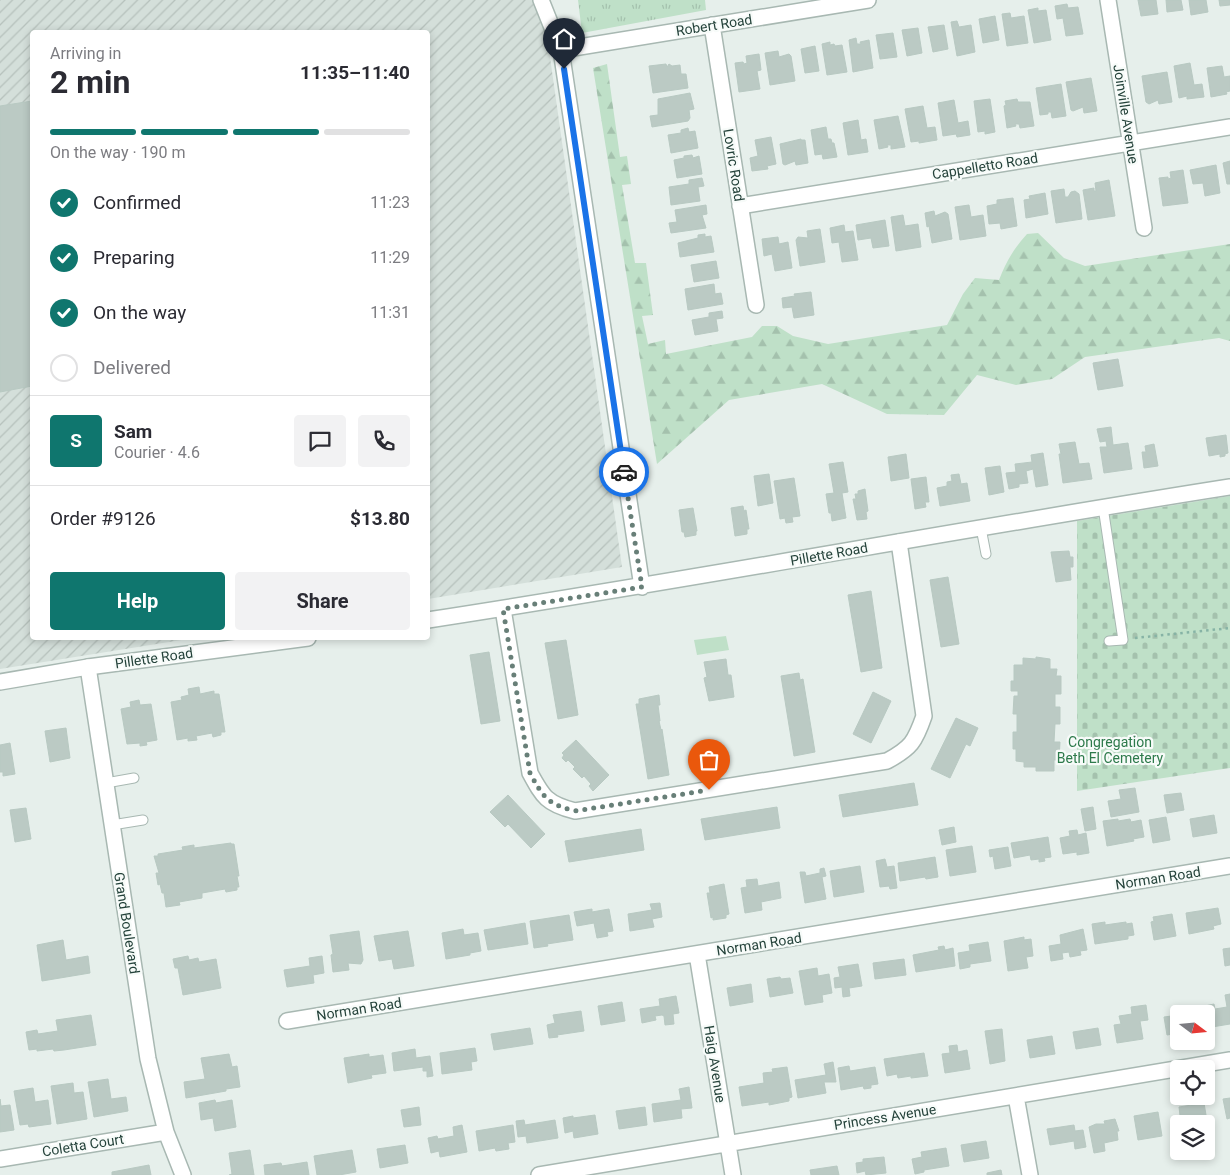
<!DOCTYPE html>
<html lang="en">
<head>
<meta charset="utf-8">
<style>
	body { margin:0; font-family:Roboto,sans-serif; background:#f2f2f3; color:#2b2b33; height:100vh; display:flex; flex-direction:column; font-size:19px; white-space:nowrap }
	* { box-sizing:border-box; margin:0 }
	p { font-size:16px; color:#7c7c81 }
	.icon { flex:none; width:28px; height:28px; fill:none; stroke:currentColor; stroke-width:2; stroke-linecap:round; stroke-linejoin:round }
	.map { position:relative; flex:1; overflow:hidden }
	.panel { position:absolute; left:30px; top:30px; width:400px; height:610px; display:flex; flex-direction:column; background:#fff; border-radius:5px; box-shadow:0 2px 8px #0003 }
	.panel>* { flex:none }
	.needle { width:32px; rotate:106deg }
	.controls { position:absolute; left:1170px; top:1005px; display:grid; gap:10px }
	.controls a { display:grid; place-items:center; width:45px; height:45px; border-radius:5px; background:#fff; box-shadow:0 2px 8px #0003; font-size:25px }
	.pin { position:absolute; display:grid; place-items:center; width:42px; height:42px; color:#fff; margin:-51px -21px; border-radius:50% 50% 50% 0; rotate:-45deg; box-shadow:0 0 5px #0007 }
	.pin .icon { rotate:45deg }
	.courier { position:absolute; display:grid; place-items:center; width:50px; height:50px; margin:-25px; border:4px solid #1a73e8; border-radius:50%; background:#fff; color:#222; box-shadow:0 1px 6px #0007 }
	.summary em { font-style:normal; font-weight:700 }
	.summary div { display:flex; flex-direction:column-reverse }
	.summary { display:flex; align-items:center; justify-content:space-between; height:85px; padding:0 20px }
	h1 { font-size:32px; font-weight:700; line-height:38px }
	.bar { display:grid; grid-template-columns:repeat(4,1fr); gap:8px 5px; align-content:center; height:60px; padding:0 20px }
	.bar i { height:6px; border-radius:4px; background:#e1e1e2 }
	.bar .current { background:#0f766e }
	.bar p { grid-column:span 4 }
	.line { display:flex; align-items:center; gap:12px; padding:0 20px; border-top:1px solid #e1e1e2 }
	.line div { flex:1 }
	.round { display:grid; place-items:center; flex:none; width:52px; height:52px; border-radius:5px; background:#f2f2f3 }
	ol { padding:0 20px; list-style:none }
	li { display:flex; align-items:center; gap:15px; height:55px }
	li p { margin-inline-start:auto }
	li .icon { padding:5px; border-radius:50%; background:#0f766e; color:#fff; stroke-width:4 }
	li:last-child { color:#7c7c81 }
	li i { width:28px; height:28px; border:2px solid #e1e1e2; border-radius:50% }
	.cta { display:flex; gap:10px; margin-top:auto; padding:10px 20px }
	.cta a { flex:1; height:58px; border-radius:5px; background:#0f766e; color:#fff; font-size:20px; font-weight:700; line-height:58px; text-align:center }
	.cta a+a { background:#f2f2f3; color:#2b2b33 }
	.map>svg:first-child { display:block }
</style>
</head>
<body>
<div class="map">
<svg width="1230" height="1175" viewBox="0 0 1230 1175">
	<defs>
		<pattern id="industrial-furrows" width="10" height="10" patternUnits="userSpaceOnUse" patternTransform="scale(1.25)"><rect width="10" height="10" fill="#d4dfda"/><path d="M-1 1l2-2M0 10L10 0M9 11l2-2" fill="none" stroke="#b6c1bc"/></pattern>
		<pattern id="forest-firs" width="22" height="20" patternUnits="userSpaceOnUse" patternTransform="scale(1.25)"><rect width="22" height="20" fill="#bfe0c8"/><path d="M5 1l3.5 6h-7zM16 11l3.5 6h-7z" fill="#a4c1ad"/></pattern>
		<pattern id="cemetery-stones" width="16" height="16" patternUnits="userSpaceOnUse" patternTransform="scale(1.25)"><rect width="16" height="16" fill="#bfe0c8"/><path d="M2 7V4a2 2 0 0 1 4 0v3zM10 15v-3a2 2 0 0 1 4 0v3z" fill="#a4c1ad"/></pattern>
		<pattern id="park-tufts" width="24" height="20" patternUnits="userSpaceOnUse" patternTransform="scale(1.25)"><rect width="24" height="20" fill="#bfe0c8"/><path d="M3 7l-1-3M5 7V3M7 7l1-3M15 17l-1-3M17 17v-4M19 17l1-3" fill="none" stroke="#a4c1ad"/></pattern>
	</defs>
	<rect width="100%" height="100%" fill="#e6efeb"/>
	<path fill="url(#industrial-furrows)" d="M0,0H533L537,7L548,43L622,567L428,599V32H32V638H194L0,669Z"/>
	<path fill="url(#forest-firs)" d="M607,64L620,157L627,156L631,184L622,185L635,263H646L653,315L642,316L648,344L665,340L666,354L752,337L762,326H777L793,336L828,344L947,325L963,294L975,278L999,280C1006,262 1014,248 1027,234L1038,233L1064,258L1085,266L1230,244V341L1219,338L1085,357L1052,379L1016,385L977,375L944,415L887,414L822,384L729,400L657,464L593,68Z"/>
	<path fill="url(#cemetery-stones)" d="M1230,496V768L1077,791V521Z"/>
	<path fill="url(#park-tufts)" d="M578,0H705L706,10L582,33Z"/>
	<path fill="#bfe0c8" d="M726,636L729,650L697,655L694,640Z"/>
	<path fill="#bbcac4" stroke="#b8c9c2" d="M1138,0H1156L1158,14L1141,16Z
		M1166,0H1181L1183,10L1167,12Z
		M1189,0H1206L1208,12L1191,15Z
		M1219,0H1230V5L1220,6Z
		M1067,4L1068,8L1078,7L1083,34L1066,36L1063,18L1057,19L1055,6Z
		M1038,8V11L1046,10L1051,40L1034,43L1028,10Z
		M1010,13L1011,18L1024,16L1028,43L1007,46L1002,14Z
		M995,16L999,40L983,43L979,19Z
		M957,21L959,27L971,25L975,52L957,56L951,22Z
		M944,25L948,49L933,52L928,27Z
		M918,28L922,53L907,56L902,30Z
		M893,33L897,57L880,59L876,35Z
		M856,38L857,44H861L860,42L869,40L873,68L853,72L849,40Z
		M830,42V45L834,44L835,46L842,45L847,72L827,75L822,44Z
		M815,46L819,71L805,73L801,49Z
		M778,51L779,57L789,54L791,56L795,81L770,85L765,53Z
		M759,54L761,70L757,71L760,89L739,92L735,63L743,62L744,64L747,63L746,56Z
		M1190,63L1194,85L1202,84L1204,97L1187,99V96L1179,98L1174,66Z
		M666,64L667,67L669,64L672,66L680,65L681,74H686L688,88L653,93L649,66Z
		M1222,66L1224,77L1230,76V91L1226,92L1227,94L1211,97L1207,68Z
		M1167,72L1172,102L1159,104L1158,100L1149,104L1146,102L1142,76Z
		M1091,78L1097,111L1084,113L1083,107L1073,111L1071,110L1066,82Z
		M1061,84L1066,116L1052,118L1051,112H1048V114L1040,115L1036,88Z
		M690,93L694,109L689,110L690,118L688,121L652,127L650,116L658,115V99Z
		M990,99L995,132L985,134V131L978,132L974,101Z
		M1017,99L1018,102H1030L1034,126L1020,128L1019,124H1015L1016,126L1007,128L1004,106L1006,105L1005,101Z
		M954,100L958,123L968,121L970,135L957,137L956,134L943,136L938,103Z
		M32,101V386L0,392V106Z
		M923,106L927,128L935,127L937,140L919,143V141L911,142L905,109Z
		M898,116L905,147L891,149V145H887L888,147L879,149L874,120Z
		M858,120L861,140L866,139L868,152L848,155L843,123Z
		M826,127L828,139H831L832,143H834L837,157L823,159L822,154L815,155L811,130Z
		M688,128L689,132L695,131L698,148L671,153L668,135L681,133V130Z
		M771,137L776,164L767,166L768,169L752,171L750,158L758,156L755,140Z
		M801,139V140H805L808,163L796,165L795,161L785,165L783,164L780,144Z
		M692,155L693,158L699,156L702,174L677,178L674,160L684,158V156Z
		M1230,161V184H1227L1223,163Z
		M1216,165L1220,193L1205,196L1203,183L1193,184L1190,170Z
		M1183,170L1188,203L1163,206L1159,178L1168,177V179L1171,178L1170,172Z
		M702,178L704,186L698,187L700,201L671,205L669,187L689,184V180Z
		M1109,180L1115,216L1088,220L1083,190L1094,188V191H1096L1095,183Z
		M1064,189L1065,197H1068L1071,192L1075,191L1079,194L1082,219L1056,223L1051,191Z
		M1045,193L1048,214L1026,218L1024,200L1030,199L1029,196Z
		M1013,198L1017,226L1001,229L1000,223L989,224L987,206L997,204V200Z
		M706,205L707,214L702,215L706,228L671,233L669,223L677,222L675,210Z
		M969,205L971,217L983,215L986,236L960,240L955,207Z
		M934,211L935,216L945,212L948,214L952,239L932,243L929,226L927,227L925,213Z
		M903,215L905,226L918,224L921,247L896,251L891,217Z
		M885,220L889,246L873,248L871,238L858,240L856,225Z
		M844,225L845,232L853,231L858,260L842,262L839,242L832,243L830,228Z
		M820,229L825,262L800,266L796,240L798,237L808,238L807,231Z
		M705,234V237L711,236L714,252L680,257L678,243L698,238V235Z
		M778,237L779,244L788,242L792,268L775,271L772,254L764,256L762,239Z
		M716,261L719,278L694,282L691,265Z
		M714,284L715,294L721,293L723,304L688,310L685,289Z
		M811,292L814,315L794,318L792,307L783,308L782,298L795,296L794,294Z
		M722,311L723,318L716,319L718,331L695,335L692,320L709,317V313Z
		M1118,359L1123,386L1098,390L1093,363Z
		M1111,427L1113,445L1128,443L1132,469L1104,473L1100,447H1107L1106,441L1100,442L1097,429Z
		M1226,435L1228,453L1225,454V456L1220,457V454L1209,456L1206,438Z
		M1075,442L1079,464L1089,463L1092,479L1063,483L1059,454H1061L1059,444Z
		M1154,444L1158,466L1144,468L1142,452H1146L1145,446Z
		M1043,453L1048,485L1036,487L1033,469L1026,471L1028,483L1019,484V487L1009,489L1006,473L1016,472L1015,464L1032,462L1031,455Z
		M906,454L909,478L891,481L888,457Z
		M843,462L848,492L842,493L846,518L832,521L831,513H829L826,494L834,493L829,464Z
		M1000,466L1004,492L989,495L985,468Z
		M769,474L773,503L758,506L754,476Z
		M959,474L961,484L967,483L970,501L940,506L937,488L947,486V482L952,481L951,475Z
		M926,477L929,502H925L926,507L915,509L911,479Z
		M794,478L800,516L792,517L793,522L786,523L785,518L780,519L774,481Z
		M865,489L868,511L866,512L867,519L857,520L853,499H856L855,494H858V491Z
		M743,506L744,511L746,510L749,529H747V534L735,536L731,508Z
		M693,508L697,531H696V535L685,537L684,532H682L679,510Z
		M1069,551L1070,557H1073V567H1070L1071,580L1056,582L1051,552Z
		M948,577L959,644L941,647L930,580Z
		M871,591L882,668L861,672L848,595Z
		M566,640L578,715L558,719L545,643Z
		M489,652L500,721L481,724L470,655Z
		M1036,657L1050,659V669H1057L1056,676H1061V694H1055V707H1060V724H1055L1054,742H1060L1059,760H1054V771H1036V767H1024V762L1016,761V749H1013V732H1017V714H1013L1014,696H1018V691H1011V681H1014V665H1023V658L1036,659Z
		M726,659L728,675H731L734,697L709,701L704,678L707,677L704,662Z
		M799,673L800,680L803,679L815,752L794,756L781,676Z
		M199,687L200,694L214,691V694H219L225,732H221V735L213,737L212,733L196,736L197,740L188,741V738L177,740L171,702L182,700L181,697L189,695L188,689Z
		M873,692L891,701L871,743L853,734Z
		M659,695L660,705H658L660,721H659L661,730L662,729L669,775L648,779L636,704H639V699Z
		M139,700L140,705L151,704L157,740L146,742L147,745L140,746V743L127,744L121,709L131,707L130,702Z
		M956,718L978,728L970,746L966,744L950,778L931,769Z
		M66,728L70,758L50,762L45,731Z
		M576,740L609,775L593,791L589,786L591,784L584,776L582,778L573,769L575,767L568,760L566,762L562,758L564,755L562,753Z
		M10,743L15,774L3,776V772H0V745Z
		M914,783L918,805L843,817L839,795Z
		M1135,788L1139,812L1111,817L1108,801L1121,799L1119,790Z
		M1181,793L1184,810L1167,813L1164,795Z
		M508,795L545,834L531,848L508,824L505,827L490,812Z
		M777,807L780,828L705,840L701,819Z
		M1093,807L1096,829L1085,831L1081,809Z
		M26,808L31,839L15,842L10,810Z
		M1214,815L1217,833L1193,837L1190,819Z
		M1166,817L1170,840L1153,843L1149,820Z
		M1118,819V821L1130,819L1131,822L1141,820L1144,837L1133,839L1134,841L1107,846L1103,821Z
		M954,827L956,842L942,845L939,830Z
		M641,829L644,850L569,862L565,841Z
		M1077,830L1078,835L1086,833L1089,853L1077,855V852L1063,854L1060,838L1070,836L1069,831Z
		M1048,837L1051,857L1044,858L1045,861L1039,862V859L1031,860L1030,855L1014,858L1011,843Z
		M231,843V844H234L239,876H237L239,887H237V890L226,892L225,889L202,893V898L179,902L180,905L166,907L164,893H162L160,884L158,885L156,873H159L154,856H158V854L183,850L182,847L194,845V848Z
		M972,846L976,872L950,876L946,850Z
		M1008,847L1011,866L995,869L993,856L990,857L989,850Z
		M935,857L938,877L926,879L925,877L900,881L898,863Z
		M885,859L887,867L894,866L897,888L890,889L889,886L880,887L876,861Z
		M860,866L864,892L834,897L830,871Z
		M824,868L826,876L822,877L826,899L805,903L800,872H805L806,876L820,873V869Z
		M757,879L758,886L779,882L781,898L761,902L762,910L745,913L741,888L747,887L746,880Z
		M724,884L729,914L726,915V918L713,920V917L711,918L707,893H710L709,887Z
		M660,903L662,917L652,919L654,927L630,931L628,914L652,910L650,904Z
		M1218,908L1221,924L1213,926L1214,929L1189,934L1186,913Z
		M592,909V912L609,909L613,931L607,932L608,936L597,938L594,923L577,926L574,912Z
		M1172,914L1176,936L1154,940L1151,922L1154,921L1153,917Z
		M569,915L573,940L547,944L548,946L534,948L530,921Z
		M1105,922V925L1126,922V924L1132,923L1134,935L1128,936V939L1095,944L1092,924Z
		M525,923L528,944L488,950L484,930Z
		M463,929L464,935L478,933L481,951L470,953V955L446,959L442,933Z
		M1083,929L1087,950L1080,951L1081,955L1070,957L1069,952L1062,953L1063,959L1051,961L1049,946L1061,944L1060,935Z
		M359,931L363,960L361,964L348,963L349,970L333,972L331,955L333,954L330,935Z
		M408,931L414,966L394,969L392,959L379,961L374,936Z
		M1024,937V940L1031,939L1033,956L1026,957L1028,968L1008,971L1004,941Z
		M63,940L66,960L88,956L90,973L42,981L37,945Z
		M988,942L991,961L970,964V967L960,969L958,953L970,951L969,945Z
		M944,946L945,950L953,948L955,966L916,972L913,955L939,950L938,947Z
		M1230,948V965L1225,966L1223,949Z
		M188,956L189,960L198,958L199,962L216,959L221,988L183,995L178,968H175L173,959Z
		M322,956L324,973L313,975L314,983L287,987L284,970L310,966L309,958Z
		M904,959L906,975L875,979L873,963Z
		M858,964L862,986L849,988L850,996L843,997L842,987L835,988L834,978L840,977L838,967Z
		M817,968L818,976L829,974L832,993L822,995L823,1002L805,1005L799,971Z
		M780,977L781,979L790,978L793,993L770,997L767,979Z
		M751,984L753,1002L730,1006L727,988Z
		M1230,994V1024L1206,1028V1014H1203L1202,1011L1206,1010L1205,1006L1214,1004L1215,1009L1227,1007L1225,995Z
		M676,996L679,1013L673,1014L674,1024L665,1025L664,1016L662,1015L655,1016L656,1020L642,1023L640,1009L660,1006L659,999Z
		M622,1002L625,1021L601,1025L598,1006Z
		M1146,1005L1148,1020L1140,1021L1143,1039L1117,1043L1114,1025L1121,1024L1119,1016L1132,1014L1131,1007Z
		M581,1011L584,1031L557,1035L558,1037L549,1038L547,1025L555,1023L553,1015Z
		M91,1015L96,1045L64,1050L54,1051L53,1049L37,1051V1049L29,1050L26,1032L37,1030L38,1034L58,1031L56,1020Z
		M1179,1015V1033L1167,1035L1164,1017Z
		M530,1028L533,1044L494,1050L491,1034Z
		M1098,1028L1101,1045L1076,1049L1073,1032Z
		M1002,1029L1005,1061L990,1064L985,1031Z
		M1052,1036L1055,1054L1030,1058L1027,1040Z
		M957,1045L958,1052L967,1050L970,1069L945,1073L942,1054L950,1053L949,1046Z
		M475,1048L477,1061L471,1062L472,1070L442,1074L440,1053Z
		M415,1049L416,1058L430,1056L433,1076L427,1077V1071H423V1067L394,1071L392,1053Z
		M924,1053L928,1076L911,1078V1076L898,1078L897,1074L887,1076L884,1059Z
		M229,1054L232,1067L237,1066L240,1087L226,1089V1091L186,1098L184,1082L205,1079L201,1058Z
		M369,1054V1057L383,1055L386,1073L371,1075L372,1078L348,1083L344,1058Z
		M833,1062L836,1082H824L826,1093L798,1098L795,1080L826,1075L824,1064Z
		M849,1066L850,1071L875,1067L878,1084L871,1085V1088L864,1089L863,1086L841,1090L838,1068Z
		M787,1067L792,1097L789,1098V1101L769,1105V1102L742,1106L739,1087L764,1083L763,1073L773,1072L772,1069Z
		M108,1079L111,1099L126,1097L128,1111L94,1117L88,1082Z
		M73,1083L74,1093L83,1092L87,1119L57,1124L51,1086Z
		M689,1087L692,1108L681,1109L682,1118L654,1122L652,1104L681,1100L679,1089Z
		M33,1088L35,1102L48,1100L51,1124L29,1127L28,1124L20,1125L14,1091Z
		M1230,1098V1118L1227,1119L1223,1099Z
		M0,1099L1,1106L10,1105L14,1130L0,1132Z
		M215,1100L216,1103L232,1100L236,1127L215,1131L213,1118L201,1120L199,1103Z
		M1204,1103L1207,1121L1181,1124L1179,1107Z
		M419,1107L421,1125L404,1127L401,1110Z
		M645,1107L647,1125L619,1129L616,1111Z
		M1158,1112L1162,1136L1138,1140L1134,1116Z
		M595,1115L598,1134L574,1138L573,1131L565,1133L563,1118L573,1116V1118Z
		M1115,1119L1119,1131H1117L1118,1140L1104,1143L1105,1151L1094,1153L1089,1127L1096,1124H1105L1104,1121Z
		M524,1120L525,1125L555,1120L558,1138L527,1143L526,1136L518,1137L516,1121Z
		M462,1125L467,1152L440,1157L439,1151L431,1153L428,1138L437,1136L438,1139L454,1136L453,1127Z
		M513,1125L515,1142L508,1143L509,1149L496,1151L495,1148L479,1151L476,1131Z
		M1074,1125L1075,1131L1083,1130L1086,1147L1075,1149L1074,1141L1050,1145L1047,1129Z
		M986,1141L989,1158L964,1162L961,1145Z
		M405,1145L408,1163L380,1168L377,1149Z
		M946,1148L949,1166L924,1170V1172L915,1174L912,1159L922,1157L921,1152Z
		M250,1150L254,1175H229L232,1174L229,1153Z
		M352,1150L356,1172L339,1175H317L314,1156Z
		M884,1157L886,1173L866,1175L865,1171L857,1173L856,1163L863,1162V1159Z
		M307,1162L309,1175H265L264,1165L281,1163L282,1166Z
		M149,1165L151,1175H112V1172Z
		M837,1166L839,1175H811L810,1170Z
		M1001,1170L1002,1175H987V1173Z"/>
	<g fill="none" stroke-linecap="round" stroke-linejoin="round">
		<defs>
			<path id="service" d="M1103,507L1123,640L1109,641
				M981,528L986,554
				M106,783L134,778
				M112,825L143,820"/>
			<path id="minor" d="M1108,0L1144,228
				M712,25L756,305
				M561,50L868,0
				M740,206L1230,127
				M503,609L530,773C543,797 547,804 575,811L887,761C911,748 915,742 924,716L899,542
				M88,667L148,1059L166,1132L183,1175
				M697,954L733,1175
				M287,1021L1230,866
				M1016,1096L1030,1175
				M0,1159L166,1132
				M539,1175L1230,1060"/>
			<path id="tertiary" d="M541,0L561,50L642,587
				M428,620C696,579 962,529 1230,487
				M0,682L88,667L308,638"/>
		</defs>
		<use href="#service" stroke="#a8b8b2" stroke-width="11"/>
		<use href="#minor" stroke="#a8b8b2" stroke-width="18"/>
		<use href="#tertiary" stroke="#a8b8b2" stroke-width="18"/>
		<path stroke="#86b3a5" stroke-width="2.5" stroke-dasharray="2.5 4" stroke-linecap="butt" d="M1135,638L1230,628"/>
		<use href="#service" stroke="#fff" stroke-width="9"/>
		<use href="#minor" stroke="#fff" stroke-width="15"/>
		<use href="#tertiary" stroke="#fff" stroke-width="15"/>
	</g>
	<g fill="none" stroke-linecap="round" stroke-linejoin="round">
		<path stroke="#687f78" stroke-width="5" stroke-dasharray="0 9" d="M624,472L642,587L503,609L530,773C543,797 547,804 575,811L709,790"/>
		<path stroke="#1a73e8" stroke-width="6" d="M564,69L624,472"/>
	</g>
	<g text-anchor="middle" stroke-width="4.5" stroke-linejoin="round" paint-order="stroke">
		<g font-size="14" fill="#24423a" stroke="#f7fbf9">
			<text transform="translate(714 25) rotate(-9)" y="5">Robert Road</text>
			<text transform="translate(1126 114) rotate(81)" y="5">Joinville Avenue</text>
			<text transform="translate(734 165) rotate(81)" y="5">Lovric Road</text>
			<text transform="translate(985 166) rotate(-9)" y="5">Cappelletto Road</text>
			<text transform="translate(829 554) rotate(-10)" y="5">Pillette Road</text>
			<text transform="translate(154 658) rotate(-8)" y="5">Pillette Road</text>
			<text transform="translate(1158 878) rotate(-9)" y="5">Norman Road</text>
			<text transform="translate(127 923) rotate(81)" y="5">Grand Boulevard</text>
			<text transform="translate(759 944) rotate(-9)" y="5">Norman Road</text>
			<text transform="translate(359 1009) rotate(-9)" y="5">Norman Road</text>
			<text transform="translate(715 1064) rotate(81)" y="5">Haig Avenue</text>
			<text transform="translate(885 1117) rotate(-9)" y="5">Princess Avenue</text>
			<text transform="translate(83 1145) rotate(-9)" y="5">Coletta Court</text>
		</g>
		<g font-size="14" fill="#2d7a4b" stroke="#f7fbf9">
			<text x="1110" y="747">Congregation<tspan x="1110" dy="16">Beth El Cemetery</tspan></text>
		</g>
	</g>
</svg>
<div class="controls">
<a><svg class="needle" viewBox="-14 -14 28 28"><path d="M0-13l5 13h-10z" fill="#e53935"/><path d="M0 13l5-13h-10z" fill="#7c7c81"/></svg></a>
<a><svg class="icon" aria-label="locate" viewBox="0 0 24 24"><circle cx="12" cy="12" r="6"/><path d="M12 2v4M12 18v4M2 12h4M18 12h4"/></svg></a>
<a><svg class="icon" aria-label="layers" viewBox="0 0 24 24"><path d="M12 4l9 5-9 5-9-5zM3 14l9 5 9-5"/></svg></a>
</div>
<div class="pin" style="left:709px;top:790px;background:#ea580c"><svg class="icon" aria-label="bag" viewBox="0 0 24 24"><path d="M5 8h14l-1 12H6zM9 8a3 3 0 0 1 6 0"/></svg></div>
<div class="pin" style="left:564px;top:69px;background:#1f2937"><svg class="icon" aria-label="home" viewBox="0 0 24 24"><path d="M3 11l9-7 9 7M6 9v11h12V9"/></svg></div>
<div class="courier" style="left:624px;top:472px"><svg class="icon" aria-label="car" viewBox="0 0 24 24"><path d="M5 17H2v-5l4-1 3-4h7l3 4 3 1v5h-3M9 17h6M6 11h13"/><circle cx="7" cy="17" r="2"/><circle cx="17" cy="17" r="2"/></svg></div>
<section class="panel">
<div class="summary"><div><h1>2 min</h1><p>Arriving in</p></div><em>11:35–11:40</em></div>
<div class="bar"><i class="current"></i><i class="current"></i><i class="current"></i><i></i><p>On the way · 190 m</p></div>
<ol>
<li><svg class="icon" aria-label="check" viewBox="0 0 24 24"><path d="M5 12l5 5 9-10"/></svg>Confirmed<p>11:23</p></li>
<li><svg class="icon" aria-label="check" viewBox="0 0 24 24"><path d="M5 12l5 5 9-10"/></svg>Preparing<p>11:29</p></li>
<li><svg class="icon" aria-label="check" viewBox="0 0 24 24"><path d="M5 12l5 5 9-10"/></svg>On the way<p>11:31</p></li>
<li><i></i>Delivered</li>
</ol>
<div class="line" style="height:90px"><b class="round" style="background:#0f766e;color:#fff">S</b><div><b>Sam</b><p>Courier · 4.6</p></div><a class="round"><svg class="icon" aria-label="chat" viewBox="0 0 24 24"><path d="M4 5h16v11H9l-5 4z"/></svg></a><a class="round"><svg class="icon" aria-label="phone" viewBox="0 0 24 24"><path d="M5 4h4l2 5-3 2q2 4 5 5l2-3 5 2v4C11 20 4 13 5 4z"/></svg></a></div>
<div class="line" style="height:65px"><div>Order #9126</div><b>$13.80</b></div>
<div class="cta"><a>Help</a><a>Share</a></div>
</section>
</div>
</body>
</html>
